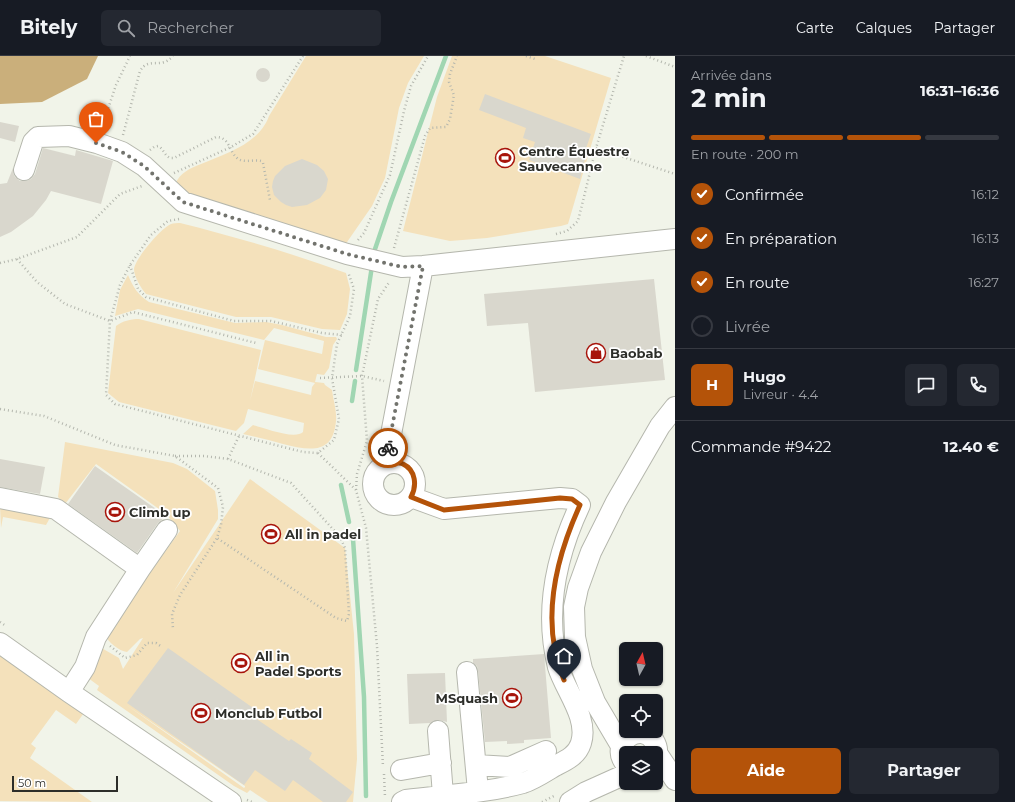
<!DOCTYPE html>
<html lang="fr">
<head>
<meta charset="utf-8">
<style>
	body { margin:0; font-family:Montserrat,sans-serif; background:#242831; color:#f1f3f6; height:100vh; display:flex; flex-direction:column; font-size:15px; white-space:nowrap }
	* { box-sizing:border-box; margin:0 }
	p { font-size:13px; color:#9ea1a6 }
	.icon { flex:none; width:22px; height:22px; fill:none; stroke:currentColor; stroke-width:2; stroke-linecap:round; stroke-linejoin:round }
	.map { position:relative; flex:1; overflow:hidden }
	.sheet { display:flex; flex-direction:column; background:#171b24; width:340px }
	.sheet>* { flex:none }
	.needle { width:26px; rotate:8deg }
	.buttons { position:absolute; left:619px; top:586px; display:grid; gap:8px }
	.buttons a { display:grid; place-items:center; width:44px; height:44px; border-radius:6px; background:#171b24; box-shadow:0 1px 3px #0004; font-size:20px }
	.scale { position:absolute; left:12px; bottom:10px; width:106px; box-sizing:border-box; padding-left:4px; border:2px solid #2d2e2a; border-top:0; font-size:11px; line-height:14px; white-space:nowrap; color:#2d2e2a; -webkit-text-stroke:3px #fff; paint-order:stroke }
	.pin { position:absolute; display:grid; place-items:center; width:34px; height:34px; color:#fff; margin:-41px -17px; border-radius:50% 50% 50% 0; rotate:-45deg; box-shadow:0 0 4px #0007 }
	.pin .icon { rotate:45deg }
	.courier { position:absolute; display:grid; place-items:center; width:40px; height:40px; margin:-20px; border:3px solid #b45309; border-radius:50%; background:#fff; color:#222; box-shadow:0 1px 5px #0007 }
	.headline em { font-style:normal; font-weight:700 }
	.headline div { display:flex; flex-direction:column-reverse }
	.headline { display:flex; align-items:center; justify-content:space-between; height:68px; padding:0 16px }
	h1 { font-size:26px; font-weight:700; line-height:30px }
	.bar { display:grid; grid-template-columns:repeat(4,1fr); gap:6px 4px; align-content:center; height:48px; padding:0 16px }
	.bar i { height:5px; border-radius:3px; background:#363941 }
	.bar .active { background:#b45309 }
	.bar p { grid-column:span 4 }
	.line { display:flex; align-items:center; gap:10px; padding:0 16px; border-top:1px solid #363941 }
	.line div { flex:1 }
	.round { display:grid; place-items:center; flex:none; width:42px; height:42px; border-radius:6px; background:#242831 }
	ol { padding:0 16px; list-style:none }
	li { display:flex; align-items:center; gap:12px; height:44px }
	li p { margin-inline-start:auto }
	li .icon { padding:4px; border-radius:50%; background:#b45309; color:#fff; stroke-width:4 }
	li:last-child { color:#9ea1a6 }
	li i { width:22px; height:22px; border:2px solid #363941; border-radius:50% }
	.cta { display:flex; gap:8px; margin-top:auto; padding:8px 16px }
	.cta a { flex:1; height:46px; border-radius:6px; background:#b45309; color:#fff; font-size:16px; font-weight:700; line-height:46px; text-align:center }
	.cta a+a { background:#242831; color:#f1f3f6 }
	header { display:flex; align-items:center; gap:24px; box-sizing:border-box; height:56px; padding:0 20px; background:#171b24; border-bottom:1px solid #363941 }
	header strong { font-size:19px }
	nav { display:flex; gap:22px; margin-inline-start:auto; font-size:14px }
	.search { width:280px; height:36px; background:#242831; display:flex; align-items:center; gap:10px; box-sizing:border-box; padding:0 14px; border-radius:6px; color:#9ea1a6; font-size:15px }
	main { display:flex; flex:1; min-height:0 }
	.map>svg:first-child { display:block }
</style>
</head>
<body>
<header>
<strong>Bitely</strong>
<div class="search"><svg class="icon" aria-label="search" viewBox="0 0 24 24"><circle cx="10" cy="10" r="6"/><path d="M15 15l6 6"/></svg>Rechercher</div>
<nav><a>Carte</a><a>Calques</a><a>Partager</a></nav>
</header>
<main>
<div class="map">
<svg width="675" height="746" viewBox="0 0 675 746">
	<rect width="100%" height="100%" fill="#f1f4e9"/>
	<path fill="#f4e1bb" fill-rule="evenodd" d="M306,0H424L408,27L399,52L385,122L372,150L345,189L185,142L175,128C181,116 189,113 201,108C226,97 259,88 269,60Z
		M452,0H545L611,22L568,168L561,170L487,182L450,185L403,175L437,41Z
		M180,167C236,181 291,197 346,217L350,233L347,258L340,274L322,273L271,261H236L146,238C141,232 134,221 134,213C135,203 161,172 171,168C173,167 178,167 180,167Z
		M128,219C133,231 138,239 149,246L235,267L266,266L282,269L326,281H336L337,283L333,289L329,312L324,319L317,318L315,326L324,327L325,329L332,334C333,343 337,355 336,365C333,400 308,394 283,388C270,384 256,381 243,378L253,369C264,372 295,384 303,376L304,367L248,353L244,367L236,375L119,346L108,337L116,270C123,265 130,263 139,263L261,294L250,345L255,325L311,339L312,331L315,327L258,313L265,284L322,298L324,285L274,272L264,284L138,253L115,260L120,234Z
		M65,386L173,407L187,413L215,435L218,454V463L173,537L250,423L345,492L354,578L357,703L353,746H268L250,734L247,737L234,730L97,634L99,630L88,622L98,590L119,602L123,613L143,582L140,583L127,596C119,595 108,586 105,579L180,475L166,458L96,408L65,448L58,441ZM125,648L245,730V731L244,732Z
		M0,450L51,460L46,469L3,461L1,472Z
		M0,596L86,654L76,668L56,654L31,688L36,692L30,702L92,746L0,745Z"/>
	<path fill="#caaf7b" d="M0,0H98L87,23L42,46L0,48Z"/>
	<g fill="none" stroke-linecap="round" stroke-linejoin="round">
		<path stroke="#a0d6b2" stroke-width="4.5" d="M373,199L391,146L446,0
			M356,314L372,210
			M352,345L355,325
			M341,429L349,466
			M353,483L364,641L366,740"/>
	</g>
	<path fill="#d9d7cd" d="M256 19a7 7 0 1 1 14 0a7 7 0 1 1-14 0Z
		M485,38L591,78L584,98L586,99L580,123L529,104L535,86L523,82L526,72L479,54Z
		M0,66L19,70L15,86L0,82Z
		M43,92L75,100L76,94L113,105L101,148L51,135L46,144L33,160L11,176L0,181V128L7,127L13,112V117L15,121L20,125H26L31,123L35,118Z
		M302,103L317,109L324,115L328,123L326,134L320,142L307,149L292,151L286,149L281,146L274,139L272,131L273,125L275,120L285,110Z
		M654,223L665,324L535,336L528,267L487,270L484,238Z
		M0,403L45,411L40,438L0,431Z
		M95,410L166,460L158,467L137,497L68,448Z
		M168,592L259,656L255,662L289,685L291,683L312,697L309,703L353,736L346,746H323L293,724L285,735L255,714L244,729L127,647Z
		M544,598L551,682L524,684V687L507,688V685L485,686L478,615L477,610L473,607V603Z
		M445,617L447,666L438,664L430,667L409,668L407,618Z"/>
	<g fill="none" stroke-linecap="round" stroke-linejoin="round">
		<defs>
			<path id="minor" d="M24,114L33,86L38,81L69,80L97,87L122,96L144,110L183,146L347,198L402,211L423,210L675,183
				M373 428a21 21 0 1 1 42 0a21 21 0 1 1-42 0Z
				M391,407L388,394L423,210
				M0,442L56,453L140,513
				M0,587L69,636L231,746
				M467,616L478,735
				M69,636L85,611L96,581L140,513L167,474
				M438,675L443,739
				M621,690L595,646L582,613L575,581L574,551L578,532L591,496L616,446L660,370L675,351
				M657,697L675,724
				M626,708C608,689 640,664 654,685C657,690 658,695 656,700
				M476,709L510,711L546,695
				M401,714L441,707
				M402,746L406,744C444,739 486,737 523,727C533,724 545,716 555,710C565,705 577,700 581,687C589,662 565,634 558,611C544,555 556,500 580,449L572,443L560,442L444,453L411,441
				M570,746L586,736L626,718"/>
		</defs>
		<use href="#minor" stroke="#b5b7ad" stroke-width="22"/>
		<path stroke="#b4b7ae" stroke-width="2.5" stroke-dasharray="1 3" stroke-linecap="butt" d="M526,0L535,3
			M646,0L675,11
			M102,71L116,29L130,0
			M123,79L140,15C149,0 161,14 173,0
			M596,92L675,118
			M150,94L154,91L158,90C164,93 164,99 170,102H174L216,81C229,81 229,94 236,101C242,108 254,103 261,105L263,107L270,144
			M174,117L231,91L253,78L303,0
			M179,163L168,165L151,179L130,209L120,229L110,265L106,339L115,348L303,396L318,397L334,384L339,363L332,322L337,288L350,260L354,233L348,216
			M556,178L567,175L578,165L596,92L624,0
			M358,184L364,177L390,119L404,55L411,30L428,0
			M394,192L425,80L430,72L446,71L450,63L454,39L449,26L450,18L457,0
			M17,203L37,226L65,248L110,265L133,256L256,287
			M0,207L17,203L77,181L120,138L142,130
			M130,209L138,233L146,241L234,265H271L322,277L342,279
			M320,322L362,320L384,325
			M0,353L44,360L115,389L175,400L218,432L223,451L221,469L217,482L180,539L172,558L173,573
			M318,397L356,434L366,472L377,590L383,711
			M175,400H204L228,403L291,427L340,481L345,492L349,558L347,565L336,562L217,482
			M228,403L239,380
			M356,434L357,418L367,385L362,320L378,243L390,225
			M0,566L6,570
			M110,590L125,602L137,599L147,587H156L162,591
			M384,718L385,741
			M247,744L252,746
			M542,746L554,740"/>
		<use href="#minor" stroke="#fff" stroke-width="20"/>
	</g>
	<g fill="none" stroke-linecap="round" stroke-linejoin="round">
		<path stroke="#72736d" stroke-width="4" stroke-dasharray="0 7.2" d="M96,87L122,96L144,110L183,146L347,198L402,211L423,210L388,392"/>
		<path stroke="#b45309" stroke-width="5" d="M388,392L390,406C394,407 400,406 403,408C416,414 417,430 411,441L444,454L560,442L572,443L580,449C555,504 540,567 564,624"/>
	</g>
	<defs>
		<symbol id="stadium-ring" viewBox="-11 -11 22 22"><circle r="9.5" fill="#fff" stroke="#a7140b" stroke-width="1.5"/><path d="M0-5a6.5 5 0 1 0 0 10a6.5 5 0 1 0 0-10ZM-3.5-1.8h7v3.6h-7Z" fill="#a7140b"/></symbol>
		<symbol id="shop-ring" viewBox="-11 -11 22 22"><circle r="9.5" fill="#fff" stroke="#a7140b" stroke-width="1.5"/><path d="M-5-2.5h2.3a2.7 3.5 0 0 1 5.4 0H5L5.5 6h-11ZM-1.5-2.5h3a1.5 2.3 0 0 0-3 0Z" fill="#a7140b"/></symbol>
	</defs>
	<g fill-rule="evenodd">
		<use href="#stadium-ring" x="494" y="91" width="22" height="22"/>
		<use href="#shop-ring" x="585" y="286" width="22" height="22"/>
		<use href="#stadium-ring" x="104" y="445" width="22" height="22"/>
		<use href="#stadium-ring" x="260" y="467" width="22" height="22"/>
		<use href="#stadium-ring" x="230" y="596" width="22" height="22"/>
		<use href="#stadium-ring" x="501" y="631" width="22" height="22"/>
		<use href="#stadium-ring" x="190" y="646" width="22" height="22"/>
	</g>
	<g text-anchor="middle" stroke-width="3.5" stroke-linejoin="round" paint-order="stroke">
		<g font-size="13" font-weight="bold" fill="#2d2e2a" stroke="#fff" text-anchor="start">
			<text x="519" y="100">Centre Équestre<tspan x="519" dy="15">Sauvecanne</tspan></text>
			<text x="610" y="302">Baobab</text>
			<text x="129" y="461">Climb up</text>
			<text x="285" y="483">All in padel</text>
			<text x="255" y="605">All in<tspan x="255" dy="15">Padel Sports</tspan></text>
			<text x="498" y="647" text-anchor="end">MSquash</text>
			<text x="215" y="662">Monclub Futbol</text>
		</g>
	</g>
</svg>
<div class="buttons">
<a><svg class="needle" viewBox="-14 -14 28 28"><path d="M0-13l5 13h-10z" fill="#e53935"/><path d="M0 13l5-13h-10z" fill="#9ea1a6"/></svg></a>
<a><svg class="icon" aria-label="locate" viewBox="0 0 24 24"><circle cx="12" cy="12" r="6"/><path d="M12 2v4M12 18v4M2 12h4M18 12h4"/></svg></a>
<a><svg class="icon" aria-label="layers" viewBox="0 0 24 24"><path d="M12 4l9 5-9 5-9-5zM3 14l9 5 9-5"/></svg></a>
</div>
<div class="scale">50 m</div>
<div class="pin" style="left:96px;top:87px;background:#ea580c"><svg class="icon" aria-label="bag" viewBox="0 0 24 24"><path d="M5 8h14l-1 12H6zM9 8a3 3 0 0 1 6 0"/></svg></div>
<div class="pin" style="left:564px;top:624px;background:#1f2937"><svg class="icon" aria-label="home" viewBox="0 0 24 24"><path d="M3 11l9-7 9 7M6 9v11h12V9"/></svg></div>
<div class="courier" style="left:388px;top:392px"><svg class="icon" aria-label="bike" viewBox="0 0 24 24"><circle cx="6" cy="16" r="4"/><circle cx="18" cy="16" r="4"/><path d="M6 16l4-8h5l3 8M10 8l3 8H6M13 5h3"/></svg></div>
</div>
<section class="sheet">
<div class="headline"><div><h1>2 min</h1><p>Arrivée dans</p></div><em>16:31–16:36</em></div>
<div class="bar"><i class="active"></i><i class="active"></i><i class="active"></i><i></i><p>En route · 200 m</p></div>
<ol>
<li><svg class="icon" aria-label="check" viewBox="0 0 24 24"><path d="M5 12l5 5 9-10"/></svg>Confirmée<p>16:12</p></li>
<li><svg class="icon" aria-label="check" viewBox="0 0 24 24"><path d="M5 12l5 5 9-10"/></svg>En préparation<p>16:13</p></li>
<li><svg class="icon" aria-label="check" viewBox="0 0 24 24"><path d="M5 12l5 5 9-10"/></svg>En route<p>16:27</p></li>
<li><i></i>Livrée</li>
</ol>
<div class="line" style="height:72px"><b class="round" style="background:#b45309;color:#fff">H</b><div><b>Hugo</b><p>Livreur · 4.4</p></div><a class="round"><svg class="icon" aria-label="chat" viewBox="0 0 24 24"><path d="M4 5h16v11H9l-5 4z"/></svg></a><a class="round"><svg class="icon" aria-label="phone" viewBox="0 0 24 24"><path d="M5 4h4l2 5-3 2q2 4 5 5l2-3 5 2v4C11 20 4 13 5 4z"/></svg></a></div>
<div class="line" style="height:52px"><div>Commande #9422</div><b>12.40 €</b></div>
<div class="cta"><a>Aide</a><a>Partager</a></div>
</section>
</main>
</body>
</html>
